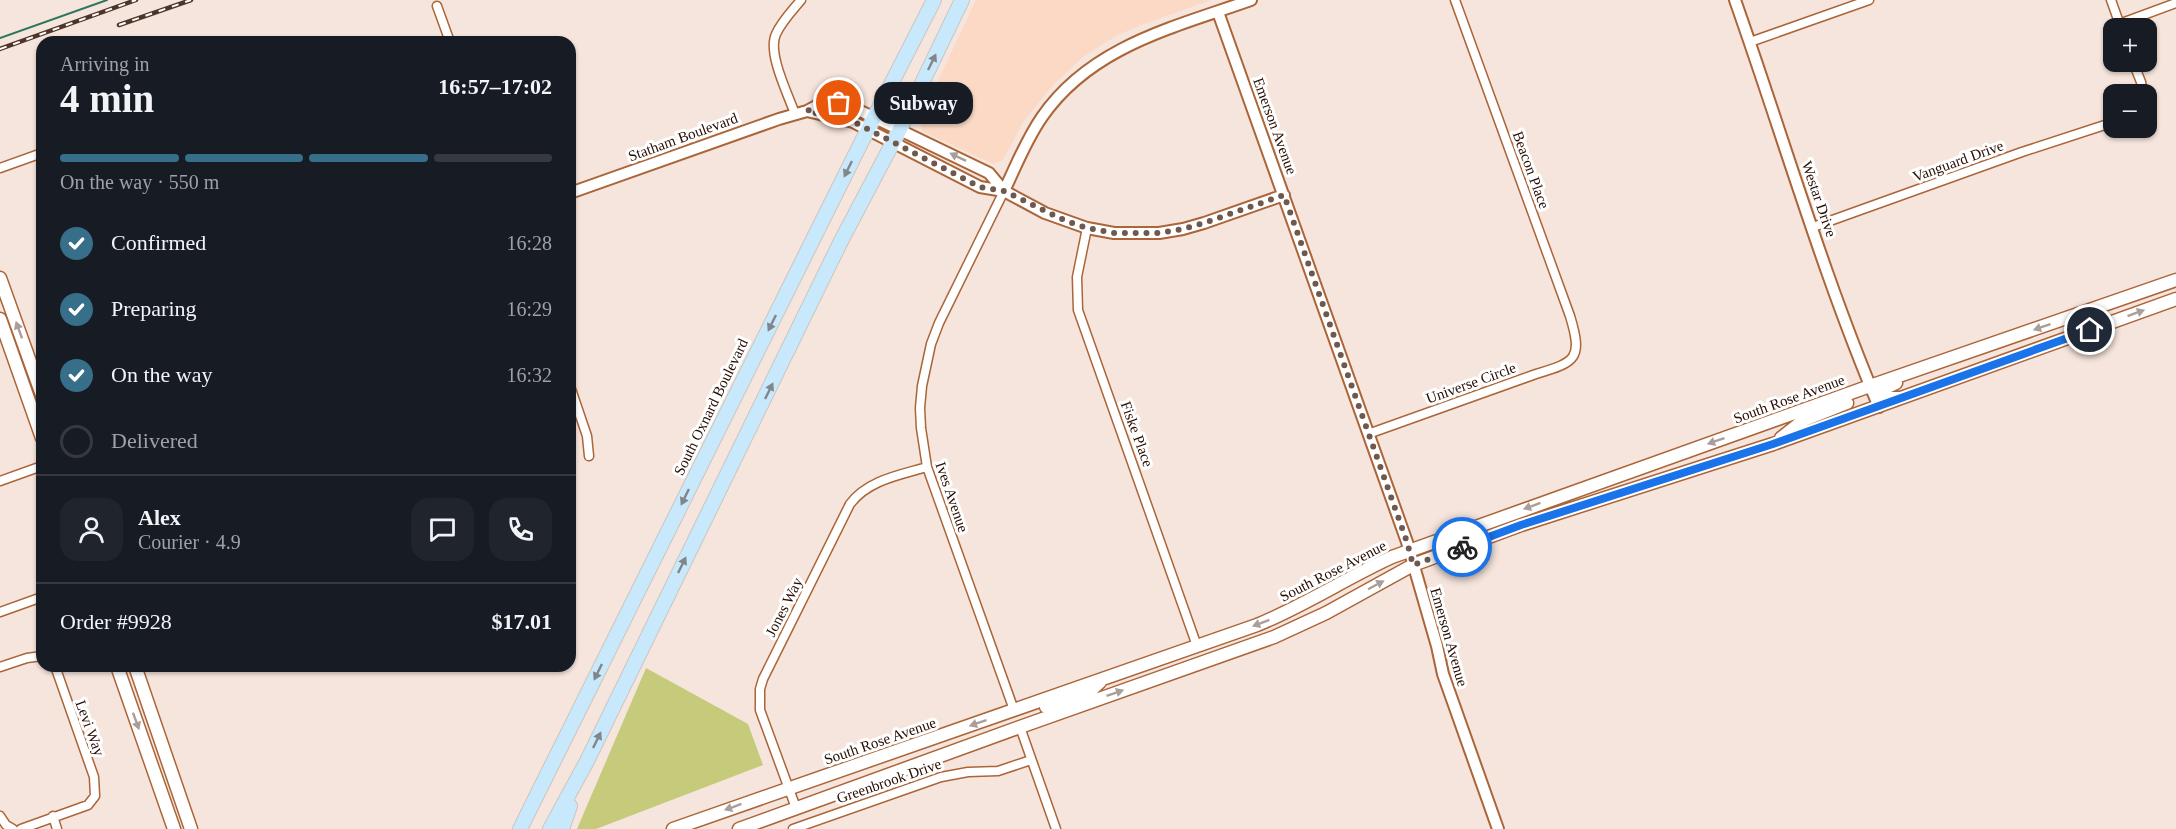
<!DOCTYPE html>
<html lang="en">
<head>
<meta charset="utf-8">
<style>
	body { margin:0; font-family:"Times New Roman",serif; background:#20242c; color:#f1f3f6; height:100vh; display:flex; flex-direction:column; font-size:22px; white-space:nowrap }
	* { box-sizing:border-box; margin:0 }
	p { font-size:20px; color:#9ea1a6 }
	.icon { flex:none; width:33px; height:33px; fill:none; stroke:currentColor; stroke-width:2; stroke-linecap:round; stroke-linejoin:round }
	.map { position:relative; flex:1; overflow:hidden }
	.side { position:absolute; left:36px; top:36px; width:540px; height:636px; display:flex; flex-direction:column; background:#171b24; border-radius:18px; box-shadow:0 2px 4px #0004 }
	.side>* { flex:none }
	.buttons { position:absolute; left:2103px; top:18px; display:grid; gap:12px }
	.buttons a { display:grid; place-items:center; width:54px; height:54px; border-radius:12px; background:#171b24; box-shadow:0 2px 4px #0004; font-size:30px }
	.pin { position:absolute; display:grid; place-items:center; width:51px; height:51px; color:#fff; margin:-26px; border:3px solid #fff; border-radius:50%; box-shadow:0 2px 6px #0007 }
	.courier { position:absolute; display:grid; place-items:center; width:60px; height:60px; margin:-30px; border:4px solid #1a73e8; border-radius:50%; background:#fff; color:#222; box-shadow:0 2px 8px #0007 }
	.bubble { position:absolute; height:42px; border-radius:18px; background:#171b24; box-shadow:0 2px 4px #0004; font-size:20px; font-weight:800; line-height:42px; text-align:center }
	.summary em { font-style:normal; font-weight:800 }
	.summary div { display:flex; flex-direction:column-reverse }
	.summary { display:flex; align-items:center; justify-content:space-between; height:102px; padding:0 24px }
	h1 { font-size:39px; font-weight:800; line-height:45px }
	.bar { display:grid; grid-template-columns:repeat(4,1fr); gap:9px 6px; align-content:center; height:72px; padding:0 24px }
	.bar i { height:8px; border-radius:4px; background:#363941 }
	.bar .current { background:#376e89 }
	.bar p { grid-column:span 4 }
	.line { display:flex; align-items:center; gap:15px; padding:0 24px; border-top:2px solid #363941 }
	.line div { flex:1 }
	.round { display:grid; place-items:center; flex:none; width:63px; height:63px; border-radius:18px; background:#20242c }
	ol { padding:0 24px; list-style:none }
	li { display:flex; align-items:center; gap:18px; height:66px }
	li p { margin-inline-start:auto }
	li .icon { padding:6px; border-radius:50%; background:#376e89; color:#fff; stroke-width:4 }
	li:last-child { color:#9ea1a6 }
	li i { width:33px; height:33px; border:3px solid #363941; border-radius:50% }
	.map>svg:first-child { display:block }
</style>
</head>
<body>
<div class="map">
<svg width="2176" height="829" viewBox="0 0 2176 829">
	<rect width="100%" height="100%" fill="#f6e5dc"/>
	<path fill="#fbd9c5" d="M976,0H1211L1141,25L1116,36L1083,57L1053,85L1024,121L1003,160L993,164L922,131L920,119Z"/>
	<path fill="#c5cb7b" d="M646,668L748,724L763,765L596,829H577Z"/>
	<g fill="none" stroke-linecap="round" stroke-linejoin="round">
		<path stroke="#2d775e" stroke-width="2" d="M0,38L107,0"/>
		<defs>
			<path id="minor" d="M2111,0L2121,28
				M437,6L450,42
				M2119,24L2176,3
				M1750,42L1869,0
				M2133,62L2141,82L2143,94
				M795,114C788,94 767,53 776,34C782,21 792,11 801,0
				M0,168L42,153
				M1004,191L939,323L931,344L922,386L920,408L921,428L927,467L1014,710
				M1813,227L2022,152L2114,122
				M1087,228L1077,277L1078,310L1197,646
				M570,386L587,436L589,456
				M1368,434L1536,374C1576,362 1583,359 1570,316L1455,0
				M0,481L42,466
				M0,612L42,597
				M0,667L27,658L42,656
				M1020,727L1056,829
				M796,808L760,710V689L763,679L850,504C868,480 900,475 927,467
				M0,816L6,825L13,829
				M53,816L57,829
				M21,829L88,805L95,796L94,777L55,666
				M793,829L941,777L968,772L998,771L1031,760"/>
			<path id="tertiary" d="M1735,0C1783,136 1823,275 1879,407
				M1218,12L1407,542L1437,646L1443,674L1498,829
				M807,111L853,122L980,187L1004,191
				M1004,191C1016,166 1026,140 1042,117C1091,46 1175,27 1251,0
				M570,193L779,119L807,111L824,102L850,106L989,173L1004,191L1045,213L1087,228L1114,233H1159L1183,229L1204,223L1284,195"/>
			<path id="secondary" d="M0,278L42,395
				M0,319L42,438
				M1896,383L1883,389L1881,394L1885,398H1899
				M1781,438L1804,420L1847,403
				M117,666L174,829
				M135,666L191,829
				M1046,707L1088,693L1100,682
				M673,829L1257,625C1304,606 1346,578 1392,557L1870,386L2176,280
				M739,829L1020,727L1274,637L1326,613L1413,565L1521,525L1773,444L2176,299"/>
			<path id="primary" d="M520,829L858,149L934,0
				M550,829L587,761L840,243L900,129L962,0
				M562,829L570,806"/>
		</defs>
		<use href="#minor" stroke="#ab6538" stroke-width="11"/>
		<use href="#tertiary" stroke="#ab6538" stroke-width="14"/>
		<use href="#secondary" stroke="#ab6538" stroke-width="15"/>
		<use href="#primary" stroke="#cbc5c2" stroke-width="16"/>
		<use href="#minor" stroke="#fff" stroke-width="8"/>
		<use href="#tertiary" stroke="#fff" stroke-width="10"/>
		<use href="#secondary" stroke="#fff" stroke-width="12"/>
		<use href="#primary" stroke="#c8e9fb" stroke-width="14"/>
		<defs>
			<path id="rail" d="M119,25L191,0
				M0,49L136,0"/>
		</defs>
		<use href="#rail" stroke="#4e3529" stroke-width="4.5"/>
		<use href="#rail" stroke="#fff" stroke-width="2" stroke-dasharray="7" stroke-linecap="butt"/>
	</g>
	<defs><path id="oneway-solid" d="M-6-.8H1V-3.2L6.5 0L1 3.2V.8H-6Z" transform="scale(1.5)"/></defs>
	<g fill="#80868a">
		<use href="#oneway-solid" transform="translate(932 62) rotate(-64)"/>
		<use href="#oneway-solid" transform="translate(848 169) rotate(116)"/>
		<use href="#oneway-solid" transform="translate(772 323) rotate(116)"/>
		<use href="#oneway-solid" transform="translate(769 391) rotate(-64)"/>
		<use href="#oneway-solid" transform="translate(685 497) rotate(116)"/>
		<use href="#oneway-solid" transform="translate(682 565) rotate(-64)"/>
		<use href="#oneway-solid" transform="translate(598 672) rotate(116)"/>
		<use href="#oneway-solid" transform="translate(597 740) rotate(-64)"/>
	</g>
	<g fill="#a99e99">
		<use href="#oneway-solid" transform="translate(958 157) rotate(-154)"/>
		<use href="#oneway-solid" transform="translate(2136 313) rotate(-20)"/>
		<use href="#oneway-solid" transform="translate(2042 327) rotate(161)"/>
		<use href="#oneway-solid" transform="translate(19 330) rotate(-110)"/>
		<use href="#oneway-solid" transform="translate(1716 441) rotate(161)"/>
		<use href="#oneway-solid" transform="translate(1532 506) rotate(160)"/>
		<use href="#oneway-solid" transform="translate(1376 585) rotate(-28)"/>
		<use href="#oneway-solid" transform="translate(1261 623) rotate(159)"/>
		<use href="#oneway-solid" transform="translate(1115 693) rotate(-19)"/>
		<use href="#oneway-solid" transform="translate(136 721) rotate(70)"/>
		<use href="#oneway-solid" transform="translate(978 723) rotate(161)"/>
		<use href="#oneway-solid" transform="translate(733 807) rotate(160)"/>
	</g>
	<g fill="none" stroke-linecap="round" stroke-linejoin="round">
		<path stroke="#6f584d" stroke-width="6" stroke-dasharray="0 10.8" d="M839,103L824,102L807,111L854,122L980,187L1004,191L1066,221L1087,228L1114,233H1159L1183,229L1204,223L1284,195L1407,542L1413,565L1462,547"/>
		<path stroke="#1a73e8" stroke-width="8" d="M1462,547L1521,525L1773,444L2090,330"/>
	</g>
	<g text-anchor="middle" stroke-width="6" stroke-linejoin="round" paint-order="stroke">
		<g font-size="15" fill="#270c00" stroke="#fff">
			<text transform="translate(1275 126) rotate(70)" y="5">Emerson Avenue</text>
			<text transform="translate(683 137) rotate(-20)" y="5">Statham Boulevard</text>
			<text transform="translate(1958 161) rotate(-20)" y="5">Vanguard Drive</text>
			<text transform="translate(1531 170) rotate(70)" y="5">Beacon Place</text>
			<text transform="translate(1819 199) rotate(71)" y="5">Westar Drive</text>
			<text transform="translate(1471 383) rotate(-20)" y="5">Universe Circle</text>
			<text transform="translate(1789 399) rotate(-20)" y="5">South Rose Avenue</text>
			<text transform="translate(711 407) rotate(-64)" y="5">South Oxnard Boulevard</text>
			<text transform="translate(1137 434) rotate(70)" y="5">Fiske Place</text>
			<text transform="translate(952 497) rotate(71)" y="5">Ives Avenue</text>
			<text transform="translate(1333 571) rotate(-27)" y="5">South Rose Avenue</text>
			<text transform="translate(784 607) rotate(-63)" y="5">Jones Way</text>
			<text transform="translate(1449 637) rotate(74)" y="5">Emerson Avenue</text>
			<text transform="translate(90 728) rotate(70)" y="5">Levi Way</text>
			<text transform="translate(880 741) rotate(-19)" y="5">South Rose Avenue</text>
			<text transform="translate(889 781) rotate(-19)" y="5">Greenbrook Drive</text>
		</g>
	</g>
</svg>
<div class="buttons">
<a>+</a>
<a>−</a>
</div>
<div class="pin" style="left:839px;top:103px;background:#ea580c"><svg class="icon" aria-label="bag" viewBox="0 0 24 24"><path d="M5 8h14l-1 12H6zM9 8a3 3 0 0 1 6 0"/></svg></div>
<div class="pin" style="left:2090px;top:330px;background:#1f2937"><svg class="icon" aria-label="home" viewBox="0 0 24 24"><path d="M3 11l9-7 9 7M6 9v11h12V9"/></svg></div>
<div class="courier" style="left:1462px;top:547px"><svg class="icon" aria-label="bike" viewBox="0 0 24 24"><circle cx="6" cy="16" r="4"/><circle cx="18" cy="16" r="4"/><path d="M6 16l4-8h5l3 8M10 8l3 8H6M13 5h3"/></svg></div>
<div class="bubble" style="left:874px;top:82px;width:99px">Subway</div>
<section class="side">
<div class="summary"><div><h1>4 min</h1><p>Arriving in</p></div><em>16:57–17:02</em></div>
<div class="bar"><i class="current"></i><i class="current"></i><i class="current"></i><i></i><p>On the way · 550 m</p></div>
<ol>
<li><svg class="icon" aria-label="check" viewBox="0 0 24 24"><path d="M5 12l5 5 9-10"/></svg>Confirmed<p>16:28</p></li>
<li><svg class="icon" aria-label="check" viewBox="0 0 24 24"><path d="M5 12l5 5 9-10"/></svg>Preparing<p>16:29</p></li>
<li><svg class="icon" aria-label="check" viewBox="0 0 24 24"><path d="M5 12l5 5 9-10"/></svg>On the way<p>16:32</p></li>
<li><i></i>Delivered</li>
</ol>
<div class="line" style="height:108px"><a class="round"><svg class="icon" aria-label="person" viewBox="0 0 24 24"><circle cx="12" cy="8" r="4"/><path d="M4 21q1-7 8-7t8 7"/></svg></a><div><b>Alex</b><p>Courier · 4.9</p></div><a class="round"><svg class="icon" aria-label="chat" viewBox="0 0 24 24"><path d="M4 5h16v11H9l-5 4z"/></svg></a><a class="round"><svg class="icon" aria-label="phone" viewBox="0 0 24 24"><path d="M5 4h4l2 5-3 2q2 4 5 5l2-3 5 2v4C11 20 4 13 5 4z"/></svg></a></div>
<div class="line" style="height:78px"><div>Order #9928</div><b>$17.01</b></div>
</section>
</div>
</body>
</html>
